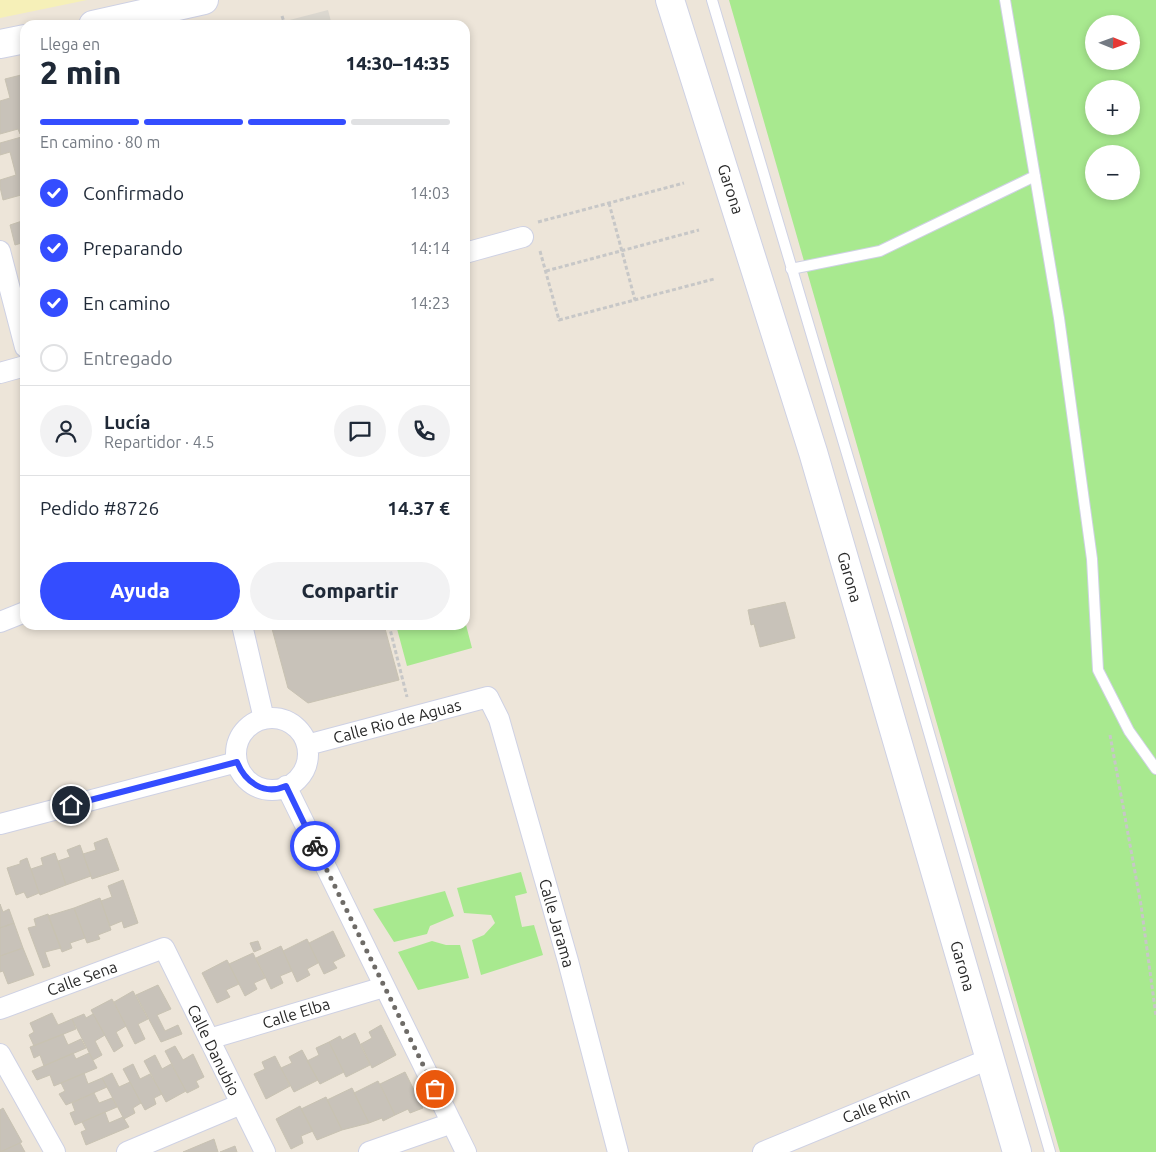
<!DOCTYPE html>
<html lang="es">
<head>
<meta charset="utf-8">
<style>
	body { margin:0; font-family:Ubuntu,sans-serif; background:#f2f2f3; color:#1f2937; height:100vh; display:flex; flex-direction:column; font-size:19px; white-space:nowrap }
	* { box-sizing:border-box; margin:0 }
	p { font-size:16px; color:#747a83 }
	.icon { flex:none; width:28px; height:28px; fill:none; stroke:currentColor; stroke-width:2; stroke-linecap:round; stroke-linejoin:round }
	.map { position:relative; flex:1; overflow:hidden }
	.drawer { position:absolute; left:20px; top:20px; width:450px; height:610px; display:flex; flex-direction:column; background:#fff; border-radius:15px; box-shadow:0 2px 8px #0003 }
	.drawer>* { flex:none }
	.needle { width:32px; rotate:91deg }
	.fabs { position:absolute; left:1085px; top:15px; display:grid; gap:10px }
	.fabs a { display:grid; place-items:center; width:55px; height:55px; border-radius:50%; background:#fff; box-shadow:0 2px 8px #0003; font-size:25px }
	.pin { position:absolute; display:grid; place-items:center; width:42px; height:42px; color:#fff; margin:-21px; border:2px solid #fff; border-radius:50%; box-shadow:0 1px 5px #0007 }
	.courier { position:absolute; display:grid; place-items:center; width:50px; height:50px; margin:-25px; border:4px solid #344dff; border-radius:50%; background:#fff; color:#222; box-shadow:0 1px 6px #0007 }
	.summary em { font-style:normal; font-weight:800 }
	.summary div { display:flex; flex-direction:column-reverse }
	.summary { display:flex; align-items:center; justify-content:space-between; height:85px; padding:0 20px }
	h1 { font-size:32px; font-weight:800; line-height:38px }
	.bar { display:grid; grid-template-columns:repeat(4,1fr); gap:8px 5px; align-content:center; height:60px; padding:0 20px }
	.bar i { height:6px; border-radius:4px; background:#e0e1e3 }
	.bar .current { background:#344dff }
	.bar p { grid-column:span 4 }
	.line { display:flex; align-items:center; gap:12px; padding:0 20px; border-top:1px solid #e0e1e3 }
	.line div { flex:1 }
	.round { display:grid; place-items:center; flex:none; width:52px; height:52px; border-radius:26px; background:#f2f2f3 }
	ol { padding:0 20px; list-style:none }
	li { display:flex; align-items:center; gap:15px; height:55px }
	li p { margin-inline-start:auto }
	li .icon { padding:5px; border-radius:50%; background:#344dff; color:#fff; stroke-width:4 }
	li:last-child { color:#747a83 }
	li i { width:28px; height:28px; border:2px solid #e0e1e3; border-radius:50% }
	.button { display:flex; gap:10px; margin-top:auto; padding:10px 20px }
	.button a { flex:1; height:58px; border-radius:30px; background:#344dff; color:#fff; font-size:20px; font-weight:800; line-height:58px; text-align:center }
	.button a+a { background:#f2f2f3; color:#1f2937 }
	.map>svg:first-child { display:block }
</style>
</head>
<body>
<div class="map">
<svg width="1156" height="1152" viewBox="0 0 1156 1152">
	<rect width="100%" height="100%" fill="#ede5d9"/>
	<path fill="#a8e98f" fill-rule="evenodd" d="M729,0H1156V1152H1060ZM1094,24H1131V61H1094ZM1094,89H1131V126H1094ZM1094,154H1131V191H1094Z
		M465,621L472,648L407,666L396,625H465Z
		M521,872L527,893L515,896L522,927L534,925L543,955L481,975L472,940L484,935L495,923L491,915L464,913L457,888Z
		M445,891L454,916L430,926L427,934L394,942L373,909Z
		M432,941L446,945H460L469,978L418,990L398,952Z"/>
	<path fill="#f6f0b8" d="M0,0H87L0,18Z"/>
	<path fill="#dcd8d0" d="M328,10L332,25H268L278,23Z"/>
	<path fill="#c8c2b9" stroke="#c8c2b2" d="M25,74V133L20,134L18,129L0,134V101L10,98L5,79Z
		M25,136V209L21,195L3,200L0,187V180L16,175L10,152L0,155V143Z
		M25,220V242L15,245L10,225Z
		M785,602L795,638L760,647L754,624L751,625L748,610Z
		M271,625H384L399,680L308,703L288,688Z
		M107,838L119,870L92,879L83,854L96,850L94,843Z
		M80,845L91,876L66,885L58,861L70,857L67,850Z
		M55,853L66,885L40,895L31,869L43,865L41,858Z
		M27,858L39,893L27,898L24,892L16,895L7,868L20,864V861Z
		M123,880L138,923L124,928L122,921L110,926L101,901L112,897L108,886Z
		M100,898L111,930L98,935L100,939L87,943L74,908Z
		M0,904L3,912L9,909L14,923L0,928Z
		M74,908L85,938L70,943L72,948L62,952L48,916Z
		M48,914L61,948L45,952L50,966L43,968L28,928L36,926L34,919Z
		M14,923L23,948L0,956V928Z
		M333,931L345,956L333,962L337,968L324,974L309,943Z
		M307,939L318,963L307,969L310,975L297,982L283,951Z
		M258,941L261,949L254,952L250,943Z
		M281,946L292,971L280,976L283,983L271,989L256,958Z
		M23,948L34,975L8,984L3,971L0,972V956Z
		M253,953L265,978L254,983L257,989L245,996L229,964Z
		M227,960L239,984L226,990L230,997L217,1003L202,973Z
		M158,985L171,1009L157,1015L165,1031L178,1025L182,1034L161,1042L136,995Z
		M133,991L148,1019L138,1024L145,1039L135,1044L114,1002Z
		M112,999L126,1026L116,1032L123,1046L114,1052L91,1010Z
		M52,1013L58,1025L72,1019L76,1029L34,1046L29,1035L34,1032L30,1023Z
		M84,1014L86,1018L93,1014L105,1035L95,1041L102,1055L93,1060L72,1019Z
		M381,1025L396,1055L372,1068L361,1044L372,1038L369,1032Z
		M355,1033L370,1065L346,1077L329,1042L340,1036L342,1040Z
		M63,1034L68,1045L81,1039L86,1048L44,1066L40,1055L34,1058L30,1047Z
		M329,1042L344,1072L320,1084L307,1061L319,1055L316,1048Z
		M175,1046L183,1060L193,1054L204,1077L196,1081L199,1087L187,1093L165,1051Z
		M302,1050L318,1080L294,1092L281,1068L292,1063L289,1057Z
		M73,1053L76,1059L89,1053L97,1068L54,1086L50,1075L37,1080L32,1071Z
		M155,1055L162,1069L171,1064L186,1091L166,1102L144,1061Z
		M275,1056L290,1086L266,1099L254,1074L265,1069L262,1062Z
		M133,1064L140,1079L150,1074L162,1094L154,1098L156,1104L145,1110L123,1069Z
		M405,1072L423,1108L410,1113L408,1109L395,1115L380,1084Z
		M84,1073L88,1084L102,1078L107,1087L66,1105L59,1094L65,1091L61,1083Z
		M112,1073L119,1087L130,1082L141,1103L133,1108L135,1113L124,1119L102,1078Z
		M378,1081L395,1115L383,1121L382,1118L369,1123L354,1093Z
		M352,1088L369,1123L342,1130L327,1100Z
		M94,1093L99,1103L112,1098L117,1107L75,1125L70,1113L75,1111L72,1103Z
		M326,1097L342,1130L317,1140L301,1109Z
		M300,1106L313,1131L301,1136L303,1143L291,1149L276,1119Z
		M3,1108L22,1142L0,1152V1110Z
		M105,1112L109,1123L123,1117L129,1127L86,1145L81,1132L86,1130L82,1122Z
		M214,1139L218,1152H183Z
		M20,1143L25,1152H0Z
		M235,1146L237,1152H220Z"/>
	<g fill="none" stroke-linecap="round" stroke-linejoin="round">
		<defs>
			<path id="service" d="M712,0L897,622L1050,1152
				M1005,0L1059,318L1092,559L1098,670L1129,731L1156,769
				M791,269L880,251L1035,176"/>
			<path id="minor" d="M0,251L25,347
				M465,253L523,237
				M0,373L25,366
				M0,622L25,612
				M242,625L264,719
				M236 754a36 36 0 1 1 72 0a36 36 0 1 1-72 0Z
				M307,745L488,697L499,719L568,961L618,1152
				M286,786L466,1152
				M0,824L237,762
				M0,1009L164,948L265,1152
				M209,1039L384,987
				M0,1054L55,1152
				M127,1152L241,1104
				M369,1152L452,1123
				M763,1152L989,1059"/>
			<path id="secondary" d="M670,0L813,452L1017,1152
				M93,25L204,0
				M0,44L25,39"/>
		</defs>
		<use href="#service" stroke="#ced1e4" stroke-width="12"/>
		<use href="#minor" stroke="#ced1e4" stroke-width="22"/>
		<use href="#secondary" stroke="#ced1e4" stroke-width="30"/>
		<path stroke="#c7c7c7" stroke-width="3" stroke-dasharray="4 2.5" stroke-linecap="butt" d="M282,16L285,25
			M609,203L635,300
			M538,222L684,183
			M540,251L559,320L714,279
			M546,271L699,230
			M389,625L407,697
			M1110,735L1141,905L1156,1016"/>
		<use href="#service" stroke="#fff" stroke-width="10"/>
		<use href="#minor" stroke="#fff" stroke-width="20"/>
		<use href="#secondary" stroke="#fff" stroke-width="28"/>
	</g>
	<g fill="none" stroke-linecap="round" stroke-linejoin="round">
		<path stroke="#6e6b67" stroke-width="5" stroke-dasharray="0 9" d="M315,846L435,1089"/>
		<path stroke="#344dff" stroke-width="6" d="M71,805L237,762C245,782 264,796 286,786L315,846"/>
	</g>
	<g text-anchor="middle" stroke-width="4" stroke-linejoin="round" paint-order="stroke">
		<g font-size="16" fill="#292929" stroke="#fff">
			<text transform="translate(731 189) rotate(72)" y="6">Garona</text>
			<text transform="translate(850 577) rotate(74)" y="6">Garona</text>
			<text transform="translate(397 721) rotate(-15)" y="6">Calle Rio de Aguas</text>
			<text transform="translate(557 923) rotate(74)" y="6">Calle Jarama</text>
			<text transform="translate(963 966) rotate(74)" y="6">Garona</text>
			<text transform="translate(82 978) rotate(-20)" y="6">Calle Sena</text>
			<text transform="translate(296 1013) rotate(-17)" y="6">Calle Elba</text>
			<text transform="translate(214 1050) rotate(64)" y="6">Calle Danubio</text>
			<text transform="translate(876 1105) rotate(-22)" y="6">Calle Rhin</text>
		</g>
	</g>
</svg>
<div class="fabs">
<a><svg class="needle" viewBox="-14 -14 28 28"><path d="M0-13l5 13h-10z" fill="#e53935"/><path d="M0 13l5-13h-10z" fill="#747a83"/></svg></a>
<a>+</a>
<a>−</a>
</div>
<div class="pin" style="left:435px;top:1089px;background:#ea580c"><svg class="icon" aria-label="bag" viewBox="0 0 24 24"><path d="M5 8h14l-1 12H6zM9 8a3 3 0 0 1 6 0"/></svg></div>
<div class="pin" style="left:71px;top:805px;background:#1f2937"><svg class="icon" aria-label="home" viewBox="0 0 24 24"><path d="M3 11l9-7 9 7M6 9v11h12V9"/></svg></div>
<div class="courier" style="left:315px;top:846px"><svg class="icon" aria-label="bike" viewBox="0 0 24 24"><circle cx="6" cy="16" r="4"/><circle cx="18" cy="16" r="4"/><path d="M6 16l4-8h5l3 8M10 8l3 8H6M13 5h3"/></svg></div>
<section class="drawer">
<div class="summary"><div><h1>2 min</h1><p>Llega en</p></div><em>14:30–14:35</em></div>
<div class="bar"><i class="current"></i><i class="current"></i><i class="current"></i><i></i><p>En camino · 80 m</p></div>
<ol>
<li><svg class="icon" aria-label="check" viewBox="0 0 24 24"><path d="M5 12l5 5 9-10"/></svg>Confirmado<p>14:03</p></li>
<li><svg class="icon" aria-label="check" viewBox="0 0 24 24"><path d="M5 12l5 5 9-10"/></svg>Preparando<p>14:14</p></li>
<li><svg class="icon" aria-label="check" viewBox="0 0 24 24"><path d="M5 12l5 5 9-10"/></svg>En camino<p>14:23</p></li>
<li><i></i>Entregado</li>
</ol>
<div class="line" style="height:90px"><a class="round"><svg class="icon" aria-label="person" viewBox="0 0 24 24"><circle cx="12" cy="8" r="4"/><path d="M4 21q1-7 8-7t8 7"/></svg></a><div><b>Lucía</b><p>Repartidor · 4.5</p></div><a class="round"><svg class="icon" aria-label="chat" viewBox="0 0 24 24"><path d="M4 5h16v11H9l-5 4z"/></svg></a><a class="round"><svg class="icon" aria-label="phone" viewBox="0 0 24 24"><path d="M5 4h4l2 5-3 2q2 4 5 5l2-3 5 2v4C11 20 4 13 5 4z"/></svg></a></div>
<div class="line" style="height:65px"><div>Pedido #8726</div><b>14.37 €</b></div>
<div class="button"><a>Ayuda</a><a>Compartir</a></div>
</section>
</div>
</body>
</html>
